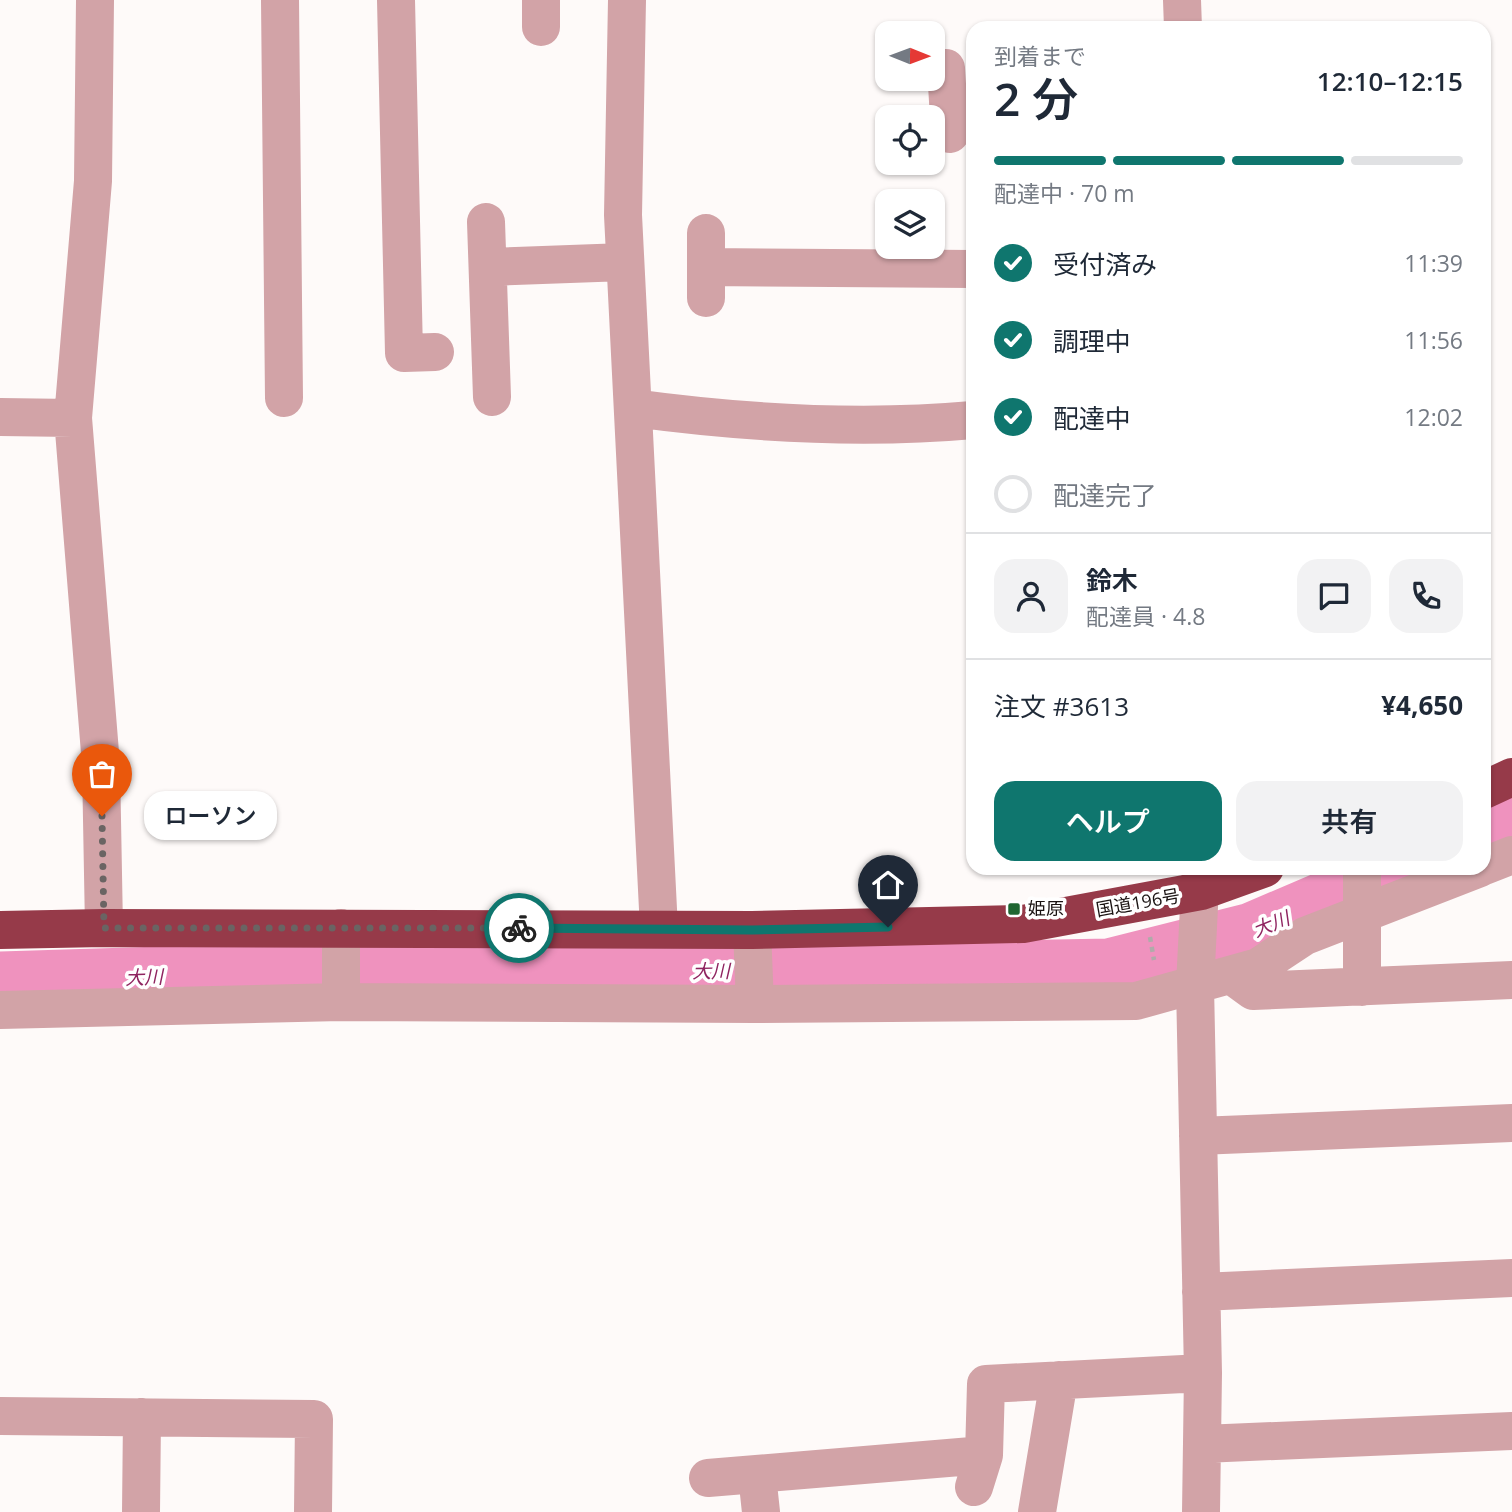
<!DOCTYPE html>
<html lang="ja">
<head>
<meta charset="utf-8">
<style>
	body { margin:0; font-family:"Open Sans","Noto Sans JP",sans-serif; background:#f2f2f3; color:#1f2937; height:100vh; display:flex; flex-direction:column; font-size:26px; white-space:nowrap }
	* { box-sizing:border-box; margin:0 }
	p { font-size:23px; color:#747a83 }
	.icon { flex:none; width:38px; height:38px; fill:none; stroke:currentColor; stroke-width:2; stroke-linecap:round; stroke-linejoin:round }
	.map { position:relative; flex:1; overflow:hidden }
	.sheet { position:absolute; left:966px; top:21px; width:525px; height:854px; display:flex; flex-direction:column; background:#fff; border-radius:21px; box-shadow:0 2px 5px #0004 }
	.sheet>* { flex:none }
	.needle { width:46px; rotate:91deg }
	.buttons { position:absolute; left:875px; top:21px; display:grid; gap:14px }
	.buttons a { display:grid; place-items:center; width:70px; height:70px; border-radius:14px; background:#fff; box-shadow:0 2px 5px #0004; font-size:35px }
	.pin { position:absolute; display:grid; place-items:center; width:60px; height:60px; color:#fff; margin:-72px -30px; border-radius:50% 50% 50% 0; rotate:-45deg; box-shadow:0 0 7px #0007 }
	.pin .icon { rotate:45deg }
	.courier { position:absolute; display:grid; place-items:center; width:70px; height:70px; margin:-35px; border:5px solid #0f766e; border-radius:50%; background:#fff; color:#222; box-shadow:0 2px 9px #0007 }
	.bubble { position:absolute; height:49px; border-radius:21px; background:#fff; box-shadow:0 2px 5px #0004; font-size:23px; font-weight:600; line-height:49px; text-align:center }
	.head em { font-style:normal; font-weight:600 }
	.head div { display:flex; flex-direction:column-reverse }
	.head { display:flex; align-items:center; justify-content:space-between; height:119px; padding:0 28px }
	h1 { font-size:46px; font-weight:600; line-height:52px }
	.bar { display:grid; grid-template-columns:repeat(4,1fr); gap:10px 7px; align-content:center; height:84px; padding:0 28px }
	.bar i { height:9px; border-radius:5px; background:#e0e1e3 }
	.bar .current { background:#0f766e }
	.bar p { grid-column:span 4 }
	.line { display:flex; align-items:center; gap:18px; padding:0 28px; border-top:2px solid #e0e1e3 }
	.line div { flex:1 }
	.round { display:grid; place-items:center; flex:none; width:74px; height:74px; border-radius:21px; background:#f2f2f3 }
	ol { padding:0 28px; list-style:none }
	li { display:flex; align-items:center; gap:21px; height:77px }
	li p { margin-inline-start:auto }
	li .icon { padding:7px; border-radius:50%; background:#0f766e; color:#fff; stroke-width:4 }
	li:last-child { color:#747a83 }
	li i { width:38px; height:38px; border:4px solid #e0e1e3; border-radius:50% }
	.primary-button { display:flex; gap:14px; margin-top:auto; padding:14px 28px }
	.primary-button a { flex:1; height:80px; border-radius:21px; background:#0f766e; color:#fff; font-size:28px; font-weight:600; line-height:80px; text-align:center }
	.primary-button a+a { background:#f2f2f3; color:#1f2937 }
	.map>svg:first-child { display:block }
</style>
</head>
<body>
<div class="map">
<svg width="1512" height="1512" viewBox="0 0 1512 1512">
	<rect width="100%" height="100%" fill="#fefaf9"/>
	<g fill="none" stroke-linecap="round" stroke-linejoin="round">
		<path stroke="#ef92be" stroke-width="61" d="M1484,832L1512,819
			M0,982L292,973L574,976L699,970L885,973L1109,969L1252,933L1404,868"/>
		<path stroke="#b0abaa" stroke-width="4.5" stroke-dasharray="5 5" stroke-linecap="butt" d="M1150,937L1154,960"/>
		<path stroke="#d2a3a7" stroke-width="38" d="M95,0L93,181L73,418L101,765L104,928
			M280,0L284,398
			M396,0L404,353L435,352
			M541,0V27
			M627,0L623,215L659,929
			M1182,0L1183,28
			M946,68L950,134
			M486,222L492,397
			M488,267L625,262
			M706,267L973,269
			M706,298V233
			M633,408C744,423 861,430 973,420
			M0,417L73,418
			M1484,866L1512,855
			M1201,868L1195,985L1203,1373L1201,1512
			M752,930L755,1004
			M1231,975L1253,991L1512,980
			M1362,987V868
			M341,1002V928
			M0,1010L341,1002L755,1004L1136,1001L1258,967L1305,936L1480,868
			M1198,1136L1512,1123
			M1201,1292L1512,1278
			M0,1416L314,1419L313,1512
			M1203,1444L1512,1431
			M757,1475L761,1512
			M708,1478L984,1455
			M974,1487L984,1455L986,1384L1203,1373
			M141,1512L142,1417
			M1037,1512L1059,1380"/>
		<path stroke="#963a49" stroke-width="38" d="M1484,790L1512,777
			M0,930L104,928L752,930L1023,924L1201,891L1265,868"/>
	</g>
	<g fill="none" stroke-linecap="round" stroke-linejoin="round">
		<path stroke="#6a6463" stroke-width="7" stroke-dasharray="0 12.6" d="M102,816L104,928H519"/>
		<path stroke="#0f766e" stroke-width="9" d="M519,928L752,930L888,927"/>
	</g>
	<rect fill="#1f6632" stroke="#fff" stroke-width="2.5" x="1007" y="902" width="14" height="14" rx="3.5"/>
	<g text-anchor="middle" stroke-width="7" stroke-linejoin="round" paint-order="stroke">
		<g font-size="18" fill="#1a1312" stroke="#fff">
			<text transform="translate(1138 903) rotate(-10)" y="6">国道196号</text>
		</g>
		<g font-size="18" fill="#1a1312" stroke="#fff" text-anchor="start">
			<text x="1028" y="915">姫原</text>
		</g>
		<g font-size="19" font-style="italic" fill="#8f2460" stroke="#fff">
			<text transform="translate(1271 924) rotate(-22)" y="7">大川</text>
			<text transform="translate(711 971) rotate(-1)" y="7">大川</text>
			<text transform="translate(144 977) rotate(-2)" y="7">大川</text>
		</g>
	</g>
</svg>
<div class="buttons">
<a><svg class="needle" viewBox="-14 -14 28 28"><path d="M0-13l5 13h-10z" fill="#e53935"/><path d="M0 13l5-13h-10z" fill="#747a83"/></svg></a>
<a><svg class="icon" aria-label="locate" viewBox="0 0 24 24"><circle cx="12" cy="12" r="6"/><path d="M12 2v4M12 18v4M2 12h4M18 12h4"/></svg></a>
<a><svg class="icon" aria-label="layers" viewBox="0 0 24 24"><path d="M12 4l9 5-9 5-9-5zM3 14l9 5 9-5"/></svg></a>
</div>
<div class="pin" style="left:102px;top:816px;background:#ea580c"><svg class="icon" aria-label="bag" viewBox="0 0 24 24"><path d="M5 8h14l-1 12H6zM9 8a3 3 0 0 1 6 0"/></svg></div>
<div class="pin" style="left:888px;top:927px;background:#1f2937"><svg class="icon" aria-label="home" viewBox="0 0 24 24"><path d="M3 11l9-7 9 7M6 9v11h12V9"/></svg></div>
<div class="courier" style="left:519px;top:928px"><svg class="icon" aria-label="bike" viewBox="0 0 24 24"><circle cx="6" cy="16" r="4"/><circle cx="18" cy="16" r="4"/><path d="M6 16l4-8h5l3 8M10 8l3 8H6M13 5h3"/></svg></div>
<div class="bubble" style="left:144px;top:791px;width:133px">ローソン</div>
<section class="sheet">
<div class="head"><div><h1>2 分</h1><p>到着まで</p></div><em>12:10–12:15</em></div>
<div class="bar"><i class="current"></i><i class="current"></i><i class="current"></i><i></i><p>配達中 · 70 m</p></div>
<ol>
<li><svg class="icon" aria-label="check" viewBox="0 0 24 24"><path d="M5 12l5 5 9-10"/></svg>受付済み<p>11:39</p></li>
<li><svg class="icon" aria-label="check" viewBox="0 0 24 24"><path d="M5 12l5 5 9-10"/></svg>調理中<p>11:56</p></li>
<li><svg class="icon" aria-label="check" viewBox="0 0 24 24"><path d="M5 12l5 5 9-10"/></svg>配達中<p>12:02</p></li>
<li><i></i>配達完了</li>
</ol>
<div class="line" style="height:126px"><a class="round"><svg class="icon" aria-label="person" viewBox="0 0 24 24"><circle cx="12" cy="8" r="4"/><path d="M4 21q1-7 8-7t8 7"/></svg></a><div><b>鈴木</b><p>配達員 · 4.8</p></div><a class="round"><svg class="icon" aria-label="chat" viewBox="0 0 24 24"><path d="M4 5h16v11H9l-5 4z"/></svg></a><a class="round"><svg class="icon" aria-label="phone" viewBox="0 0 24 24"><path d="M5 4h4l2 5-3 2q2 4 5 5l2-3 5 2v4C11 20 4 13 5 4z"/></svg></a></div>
<div class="line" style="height:91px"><div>注文 #3613</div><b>¥4,650</b></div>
<div class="primary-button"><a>ヘルプ</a><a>共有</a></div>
</section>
</div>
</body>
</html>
